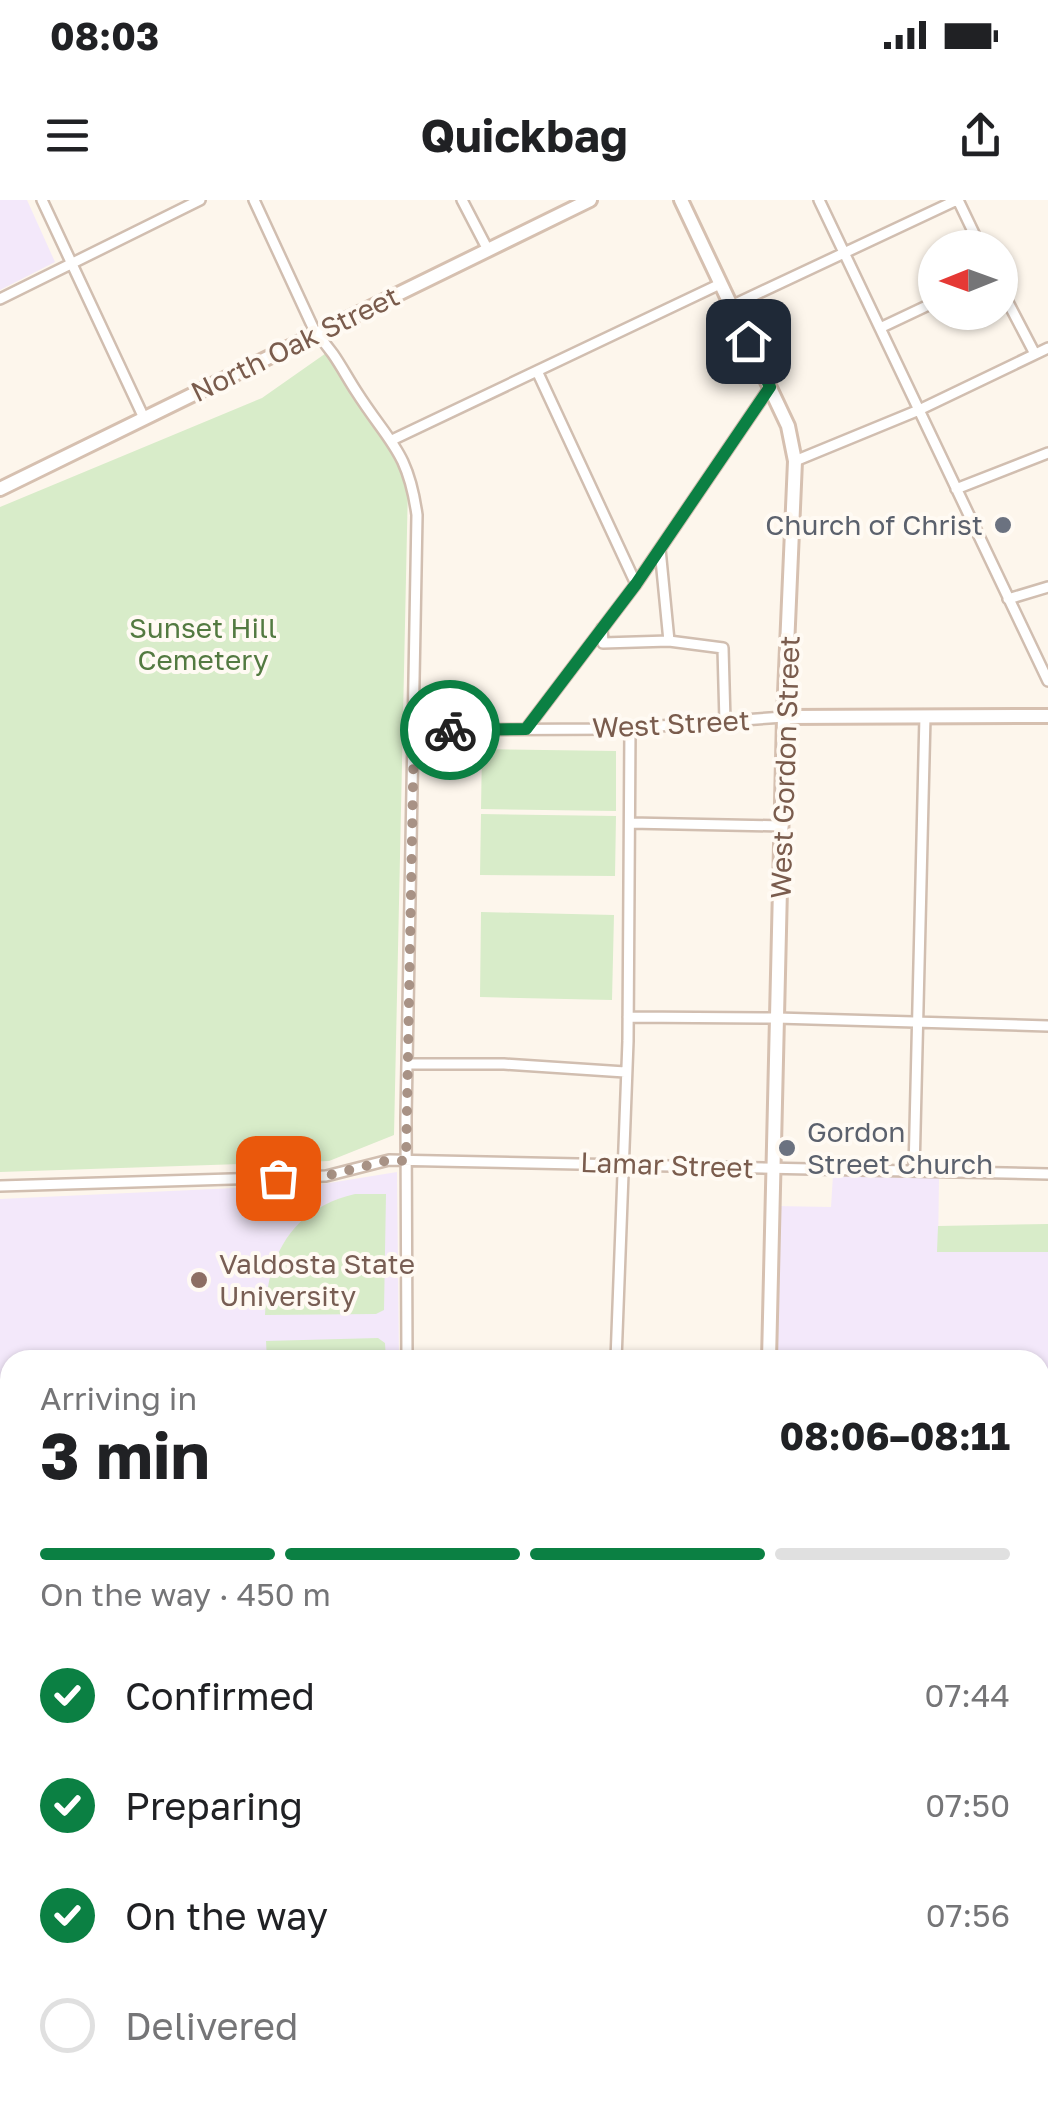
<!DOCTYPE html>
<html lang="en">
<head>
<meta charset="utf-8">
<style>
	body { margin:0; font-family:"Golos Text",sans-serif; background:#f6f6f6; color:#202124; height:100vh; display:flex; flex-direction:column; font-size:38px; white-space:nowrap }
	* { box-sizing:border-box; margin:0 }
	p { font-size:32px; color:#757577 }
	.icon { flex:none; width:55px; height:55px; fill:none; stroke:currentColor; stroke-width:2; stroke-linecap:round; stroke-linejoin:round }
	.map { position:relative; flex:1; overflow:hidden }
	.panel { position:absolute; left:0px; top:1150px; width:1050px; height:752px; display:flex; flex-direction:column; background:#fff; border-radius:30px 30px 0 0; box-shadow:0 2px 8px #0004 }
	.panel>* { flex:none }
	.needle { width:65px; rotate:269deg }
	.buttons { position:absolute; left:918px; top:30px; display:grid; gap:20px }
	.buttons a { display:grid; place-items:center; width:100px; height:100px; border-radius:50%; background:#fff; box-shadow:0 2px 8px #0004; font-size:50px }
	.pin { position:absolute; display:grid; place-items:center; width:85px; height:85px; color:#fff; margin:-42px; border-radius:20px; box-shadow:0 5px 15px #0006 }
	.courier { position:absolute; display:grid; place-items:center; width:100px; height:100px; margin:-50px; border:8px solid #0b8043; border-radius:50%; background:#fff; color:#222; box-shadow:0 2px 12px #0007 }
	.overview em { font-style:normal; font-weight:700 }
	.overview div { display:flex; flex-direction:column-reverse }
	.overview { display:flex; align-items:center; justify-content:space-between; height:170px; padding:0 40px }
	h1 { font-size:65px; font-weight:700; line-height:75px }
	.bar { display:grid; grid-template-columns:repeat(4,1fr); gap:15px 10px; align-content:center; height:120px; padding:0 40px }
	.bar i { height:12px; border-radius:8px; background:#e0e0e0 }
	.bar .selected { background:#0b8043 }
	.bar p { grid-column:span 4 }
	ol { padding:0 40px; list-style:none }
	li { display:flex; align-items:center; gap:30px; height:110px }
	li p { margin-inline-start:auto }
	li .icon { padding:10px; border-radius:50%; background:#0b8043; color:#fff; stroke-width:4 }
	li:last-child { color:#757577 }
	li i { width:55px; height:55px; border:5px solid #e0e0e0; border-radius:50% }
	.status { display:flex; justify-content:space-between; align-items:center; height:70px; padding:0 50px; background:#fff; direction:ltr }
	.status svg { height:28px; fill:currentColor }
	header { display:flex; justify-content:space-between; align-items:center; height:130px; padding:0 40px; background:#fff; font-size:45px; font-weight:700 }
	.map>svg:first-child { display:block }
</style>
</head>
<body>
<div class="status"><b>08:03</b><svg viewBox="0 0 49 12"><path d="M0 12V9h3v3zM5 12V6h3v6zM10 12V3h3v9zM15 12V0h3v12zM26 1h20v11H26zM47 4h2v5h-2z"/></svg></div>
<header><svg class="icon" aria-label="menu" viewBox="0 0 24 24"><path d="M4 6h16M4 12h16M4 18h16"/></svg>Quickbag<svg class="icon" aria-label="share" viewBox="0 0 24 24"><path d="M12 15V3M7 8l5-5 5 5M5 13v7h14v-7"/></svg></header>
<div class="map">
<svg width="1048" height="1901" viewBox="0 0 1048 1901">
	<rect width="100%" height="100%" fill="#fdf6ec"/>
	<path fill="#f3e8fa" d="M0,0H27L55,62L0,90Z
		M397,972L399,1160H10V1261L0,1260V999L323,984Z
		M833,975L939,978L938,1052H1048V1421L1047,1431L1040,1440V1160H773L776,1006L831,1007Z"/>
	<path fill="#d8ecc9" d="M329,151L401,260L408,285L394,935L329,961L0,972V307L262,198Z
		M482,549L616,551V611L481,609Z
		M481,614L616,616L615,676L480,675Z
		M481,712L614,715L612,800L480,797Z
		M355,994H386L384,1110L376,1114L265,1115C267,1055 293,1008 355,994Z
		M1048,1024V1052H937L938,1026Z
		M378,1138L385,1143L386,1160H267L266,1141Z
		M1048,1421V1714L1040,1723V1440L1047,1431Z
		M752,1893V1892L963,1893L959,1901H749Z"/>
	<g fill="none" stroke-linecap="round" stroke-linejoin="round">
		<path stroke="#a5d3da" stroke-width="2.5" d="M0,1385L10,1533
			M148,1892L154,1901"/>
		<defs>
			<path id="street" d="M42,0L144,218
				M254,0L316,134C334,151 343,171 356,191C389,243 408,250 417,315L406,918L407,1160
				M462,0L488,50
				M819,0L1048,481
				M958,0L981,48
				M1000,87L1035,154
				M0,99L200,0
				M731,106L957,0
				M880,128L935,102
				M537,171L636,384
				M392,240L720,84
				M795,261L919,210L1048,148
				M956,289L1048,253
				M660,349L669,441
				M1008,399L1048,387
				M602,428L603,443L669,441L723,448L725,522
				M526,529L636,384L770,187
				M414,530L618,529L784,517
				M630,623L783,626
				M628,817L777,818L1048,826
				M407,864H504L625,872
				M914,971L925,516
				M0,986L326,976L389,960L1048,974
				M616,1160L628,841L630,528
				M0,1761H10
				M1040,1766H1048
				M0,1860H10
				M1040,1891L1048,1881
				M363,1892V1901
				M290,1901L291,1892"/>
			<path id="secondary" d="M681,0L788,226L795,261L784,517L769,1160
				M0,289L590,0
				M784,517L1048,516
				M648,1901L652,1892"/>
		</defs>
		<use href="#street" stroke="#d1beb0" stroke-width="14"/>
		<use href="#secondary" stroke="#d6c0b0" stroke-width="18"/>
		<use href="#street" stroke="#fff" stroke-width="9"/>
		<use href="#secondary" stroke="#fff" stroke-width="12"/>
		<defs>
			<path id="rail" d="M1040,1744L1048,1734
				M915,1901L922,1892"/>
		</defs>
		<use href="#rail" stroke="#b9a8c9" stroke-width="6"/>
		<use href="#rail" stroke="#fffaf3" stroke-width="2.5" stroke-dasharray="8" stroke-linecap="butt"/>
	</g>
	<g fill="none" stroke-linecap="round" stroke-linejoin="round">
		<path stroke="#a89285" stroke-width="10" stroke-dasharray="0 18" d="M278,978L326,976L389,960L406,961L414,530H450"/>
		<path stroke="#0b8043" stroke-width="12" d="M450,530L526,529L636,384L770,187L748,141"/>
	</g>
	<g fill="#6b7280" stroke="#fffaf3" stroke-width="4">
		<circle cx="1003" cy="325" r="10"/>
		<circle cx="787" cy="948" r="10"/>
	</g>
	<circle fill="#8d6e63" stroke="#fffaf3" stroke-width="4" cx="199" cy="1080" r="10"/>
	<g text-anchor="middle" stroke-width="8" stroke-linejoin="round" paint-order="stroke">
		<g font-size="28" fill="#7a5c4d" stroke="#fffaf3">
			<text transform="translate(295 144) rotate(-26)" y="10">North Oak Street</text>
			<text transform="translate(671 524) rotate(-3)" y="10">West Street</text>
			<text transform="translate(785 567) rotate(-88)" y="10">West Gordon Street</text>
			<text transform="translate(667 965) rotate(2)" y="10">Lamar Street</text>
		</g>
		<g font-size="28" fill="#5b616d" stroke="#fffaf3" text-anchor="end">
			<text x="983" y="335">Church of Christ</text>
			<text x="807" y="942" text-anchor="start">Gordon<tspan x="807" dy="32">Street Church</tspan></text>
		</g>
		<g font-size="28" fill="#537a41" stroke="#fffaf3">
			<text x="203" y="438">Sunset Hill<tspan x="203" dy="32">Cemetery</tspan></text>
		</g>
		<g font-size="28" fill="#785e54" stroke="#fffaf3" text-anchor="start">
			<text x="219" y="1074">Valdosta State<tspan x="219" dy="32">University</tspan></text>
		</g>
	</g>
</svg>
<div class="buttons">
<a><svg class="needle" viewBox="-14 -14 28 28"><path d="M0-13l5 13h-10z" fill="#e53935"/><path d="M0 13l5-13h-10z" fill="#757577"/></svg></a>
</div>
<div class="pin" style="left:278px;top:978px;background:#ea580c"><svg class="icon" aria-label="bag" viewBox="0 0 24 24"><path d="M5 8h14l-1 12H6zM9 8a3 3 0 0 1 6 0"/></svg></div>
<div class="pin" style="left:748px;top:141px;background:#1f2937"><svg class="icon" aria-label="home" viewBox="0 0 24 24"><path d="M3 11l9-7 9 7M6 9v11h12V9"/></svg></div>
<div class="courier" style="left:450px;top:530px"><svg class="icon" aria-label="bike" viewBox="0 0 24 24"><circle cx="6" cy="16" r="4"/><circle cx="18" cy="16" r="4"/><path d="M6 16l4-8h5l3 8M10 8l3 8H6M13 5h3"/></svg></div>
<section class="panel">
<div class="overview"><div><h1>3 min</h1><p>Arriving in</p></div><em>08:06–08:11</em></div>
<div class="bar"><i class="selected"></i><i class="selected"></i><i class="selected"></i><i></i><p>On the way · 450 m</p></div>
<ol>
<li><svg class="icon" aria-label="check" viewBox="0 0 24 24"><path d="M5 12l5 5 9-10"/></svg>Confirmed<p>07:44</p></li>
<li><svg class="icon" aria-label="check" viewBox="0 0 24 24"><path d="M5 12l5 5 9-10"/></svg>Preparing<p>07:50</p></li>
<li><svg class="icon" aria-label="check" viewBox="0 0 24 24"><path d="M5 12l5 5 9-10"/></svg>On the way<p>07:56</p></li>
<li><i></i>Delivered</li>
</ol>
</section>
</div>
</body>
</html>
